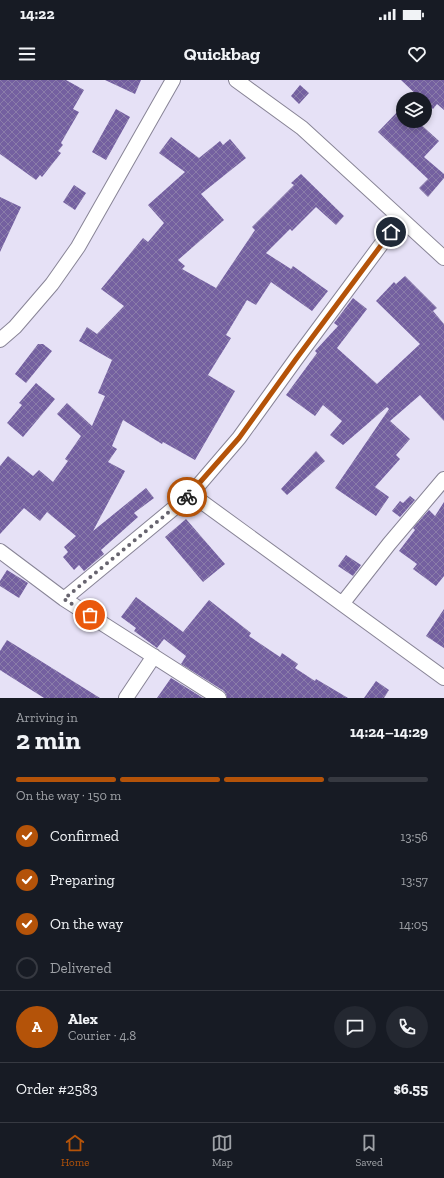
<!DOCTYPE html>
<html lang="en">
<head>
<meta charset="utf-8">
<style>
	body { margin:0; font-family:"Zilla Slab",serif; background:#242831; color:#f1f3f6; height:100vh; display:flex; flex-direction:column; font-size:15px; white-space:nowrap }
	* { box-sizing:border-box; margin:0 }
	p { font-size:13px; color:#9ea1a6 }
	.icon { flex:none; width:22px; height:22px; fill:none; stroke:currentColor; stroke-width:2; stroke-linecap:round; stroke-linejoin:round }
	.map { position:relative; height:618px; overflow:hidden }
	.side { display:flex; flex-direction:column; background:#171b24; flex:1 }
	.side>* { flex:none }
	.buttons { position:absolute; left:396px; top:12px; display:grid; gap:8px }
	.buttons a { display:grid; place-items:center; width:36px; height:36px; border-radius:50%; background:#171b24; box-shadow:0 2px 6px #0003; font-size:20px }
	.pin { position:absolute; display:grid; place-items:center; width:34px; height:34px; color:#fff; margin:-17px; border:2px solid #fff; border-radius:50%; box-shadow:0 1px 4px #0007 }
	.courier { position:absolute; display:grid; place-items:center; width:40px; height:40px; margin:-20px; border:3px solid #b45309; border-radius:50%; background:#fff; color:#222; box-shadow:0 1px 5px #0007 }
	.summary em { font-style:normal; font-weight:700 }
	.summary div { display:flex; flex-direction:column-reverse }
	.summary { display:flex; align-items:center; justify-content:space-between; height:68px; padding:0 16px }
	h1 { font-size:26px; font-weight:700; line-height:30px }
	.bar { display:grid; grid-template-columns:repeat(4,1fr); gap:6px 4px; align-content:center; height:48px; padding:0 16px }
	.bar i { height:5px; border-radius:3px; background:#363941 }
	.bar .on { background:#b45309 }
	.bar p { grid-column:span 4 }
	.line { display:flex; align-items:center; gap:10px; padding:0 16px; border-top:1px solid #363941 }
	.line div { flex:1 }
	.round { display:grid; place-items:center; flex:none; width:42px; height:42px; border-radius:21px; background:#242831 }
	ol { padding:0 16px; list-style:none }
	li { display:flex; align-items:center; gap:12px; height:44px }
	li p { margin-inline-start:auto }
	li .icon { padding:4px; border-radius:50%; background:#b45309; color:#fff; stroke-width:4 }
	li:last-child { color:#9ea1a6 }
	li i { width:22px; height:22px; border:2px solid #363941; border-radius:50% }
	.status { display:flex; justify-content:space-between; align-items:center; height:28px; padding:0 20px; background:#171b24; direction:ltr }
	.status svg { height:11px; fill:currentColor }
	header { display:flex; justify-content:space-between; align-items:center; height:52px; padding:0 16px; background:#171b24; font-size:18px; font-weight:700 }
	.dock { display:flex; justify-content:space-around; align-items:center; height:56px; border-top:1px solid #363941; background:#171b24; font-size:11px; color:#9ea1a6 }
	.dock a { display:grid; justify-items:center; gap:2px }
	.dock .on { color:#b45309 }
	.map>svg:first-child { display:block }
</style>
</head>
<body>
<div class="status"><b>14:22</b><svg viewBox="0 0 49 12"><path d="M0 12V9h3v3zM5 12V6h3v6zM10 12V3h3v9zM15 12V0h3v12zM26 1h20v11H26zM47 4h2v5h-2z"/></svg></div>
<header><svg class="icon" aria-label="menu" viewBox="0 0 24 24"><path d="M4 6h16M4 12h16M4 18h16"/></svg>Quickbag<svg class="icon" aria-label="heart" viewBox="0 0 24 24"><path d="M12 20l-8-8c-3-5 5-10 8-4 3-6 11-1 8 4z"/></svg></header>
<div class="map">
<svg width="444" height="618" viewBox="0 0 444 618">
	<defs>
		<pattern id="building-cross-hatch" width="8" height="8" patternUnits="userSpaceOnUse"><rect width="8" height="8" fill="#7460a0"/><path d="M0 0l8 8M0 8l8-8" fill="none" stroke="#8a7ca9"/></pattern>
	</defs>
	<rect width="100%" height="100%" fill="#e6e1f6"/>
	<path fill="url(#building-cross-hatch)" d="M0,0H66L84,10L73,29L79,32L61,63L63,65L58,71L61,73L42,97L40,95L36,100L0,74Z
		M105,0H141L135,14Z
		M401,0H444V30L437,24L433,29L425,22V19H421Z
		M300,5L309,13L299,24L291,16Z
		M403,26V41H417L439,61L424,77L444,94V98L428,117L419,108L428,99L378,52Z
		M116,29L130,37L106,80L92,72Z
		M171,57L199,78L220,61L223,65L230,59L246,78L201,114L224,140L178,180L185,186L182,189L216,208L255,150L252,147L294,105L291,103L301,94L344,136L336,145L316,127L292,151L290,149L266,173L291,189L293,186L328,211L312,231L271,202L256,225L247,220L226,255L231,258L208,295L235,311L195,380L163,362L162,364L123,340L112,366L117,369L108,382L125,391L93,451L146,408L154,418L134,433L138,437L101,470L104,474L84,491L79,485L74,490L63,477L68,472L64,467L76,456L47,432L40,441L24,428L0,454V386L8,376L33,396L39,390L53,402L68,381L65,379L81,356L57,334L67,323L92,346L105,316L98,313L112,280L79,261L87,247L97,254L124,226L101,209L143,158L148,162L164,143L148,125L185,92L159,73Z
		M74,105L86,113L75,130L63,122Z
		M0,117L21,127L0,172Z
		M405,196L437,228L433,231L444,244V341L420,315L390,341L410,359L396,375L400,379L375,407L389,417L376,436L335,408L389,329L387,327L343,365L330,355L342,341L323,325L315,336L286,315L317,273L315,271L338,246L334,243L353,218L367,229L337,268L377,304L420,264L376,221L394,202L396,204Z
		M38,264H43L52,271L26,303L15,294Z
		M36,303L55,319L23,357L7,343L22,325L19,323Z
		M316,371L325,381L287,415L281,409Z
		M410,416L415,420L400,437L392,431L400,421L403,423Z
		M444,422V496L436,506L413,489L417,484L399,471L415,450L413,448L429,430L435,436Z
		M186,439L225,484L203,502L165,457Z
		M346,475L361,485L353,496L338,486Z
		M7,490L28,503L19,518L0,506V501Z
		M136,517L183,552L209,520L251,553L249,556L280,577L282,573L298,584L295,588L315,601L316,599L348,618H227L226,614L224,611L181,584L186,576L164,559L157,568L134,551L136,548L121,537Z
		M444,529V568L426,556Z
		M7,560L60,593L100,618H44L0,590V571Z
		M171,598L203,618H157Z
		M376,601L389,610L384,618H364Z"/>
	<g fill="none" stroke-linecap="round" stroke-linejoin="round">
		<defs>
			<path id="minor" d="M236,0L302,48L444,178
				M0,260L15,247L52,204L78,167L173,0
				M191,414L444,598
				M0,471L64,519L219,618
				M64,519L191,414L239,358L296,279L400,139
				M342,524L389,464L444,399
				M126,618L154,576"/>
		</defs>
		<use href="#minor" stroke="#888496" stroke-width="16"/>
		<use href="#minor" stroke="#fff" stroke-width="14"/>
	</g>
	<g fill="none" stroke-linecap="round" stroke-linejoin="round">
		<path stroke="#67646f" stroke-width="4" stroke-dasharray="0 7.2" d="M90,535L64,519L187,417"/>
		<path stroke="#b45309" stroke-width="5" d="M187,417L239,358L296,279L391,152"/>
	</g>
</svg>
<div class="buttons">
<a><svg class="icon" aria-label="layers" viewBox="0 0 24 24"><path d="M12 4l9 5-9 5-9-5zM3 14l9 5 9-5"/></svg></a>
</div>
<div class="pin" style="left:90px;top:535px;background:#ea580c"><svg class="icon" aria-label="bag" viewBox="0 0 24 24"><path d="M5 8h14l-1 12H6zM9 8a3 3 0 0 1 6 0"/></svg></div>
<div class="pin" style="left:391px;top:152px;background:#1f2937"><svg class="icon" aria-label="home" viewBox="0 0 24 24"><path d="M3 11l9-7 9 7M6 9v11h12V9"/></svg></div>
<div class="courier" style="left:187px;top:417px"><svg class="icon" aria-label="bike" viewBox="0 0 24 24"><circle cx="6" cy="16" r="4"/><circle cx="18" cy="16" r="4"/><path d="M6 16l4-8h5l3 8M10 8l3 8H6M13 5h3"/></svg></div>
</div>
<section class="side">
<div class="summary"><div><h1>2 min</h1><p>Arriving in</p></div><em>14:24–14:29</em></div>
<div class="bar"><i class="on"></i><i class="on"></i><i class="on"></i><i></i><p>On the way · 150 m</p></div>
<ol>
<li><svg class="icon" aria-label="check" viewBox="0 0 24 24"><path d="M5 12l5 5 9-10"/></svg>Confirmed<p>13:56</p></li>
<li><svg class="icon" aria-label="check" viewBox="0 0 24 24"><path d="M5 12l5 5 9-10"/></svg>Preparing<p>13:57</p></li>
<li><svg class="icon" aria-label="check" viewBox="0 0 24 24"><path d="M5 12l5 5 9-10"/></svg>On the way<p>14:05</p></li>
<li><i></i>Delivered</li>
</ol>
<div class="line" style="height:72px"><b class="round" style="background:#b45309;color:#fff">A</b><div><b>Alex</b><p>Courier · 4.8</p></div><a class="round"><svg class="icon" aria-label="chat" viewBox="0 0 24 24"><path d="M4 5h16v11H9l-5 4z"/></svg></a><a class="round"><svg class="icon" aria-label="phone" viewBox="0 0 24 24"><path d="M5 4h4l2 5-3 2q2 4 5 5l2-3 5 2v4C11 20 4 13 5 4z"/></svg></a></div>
<div class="line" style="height:52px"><div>Order #2583</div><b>$6.55</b></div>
</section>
<nav class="dock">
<a class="on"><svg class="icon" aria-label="home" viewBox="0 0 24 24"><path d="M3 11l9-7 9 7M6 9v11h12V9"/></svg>Home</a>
<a><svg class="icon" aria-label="map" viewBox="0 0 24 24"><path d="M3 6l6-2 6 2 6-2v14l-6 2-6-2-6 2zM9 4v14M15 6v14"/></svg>Map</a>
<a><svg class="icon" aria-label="saved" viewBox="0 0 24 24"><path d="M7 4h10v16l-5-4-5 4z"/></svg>Saved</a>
</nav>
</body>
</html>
